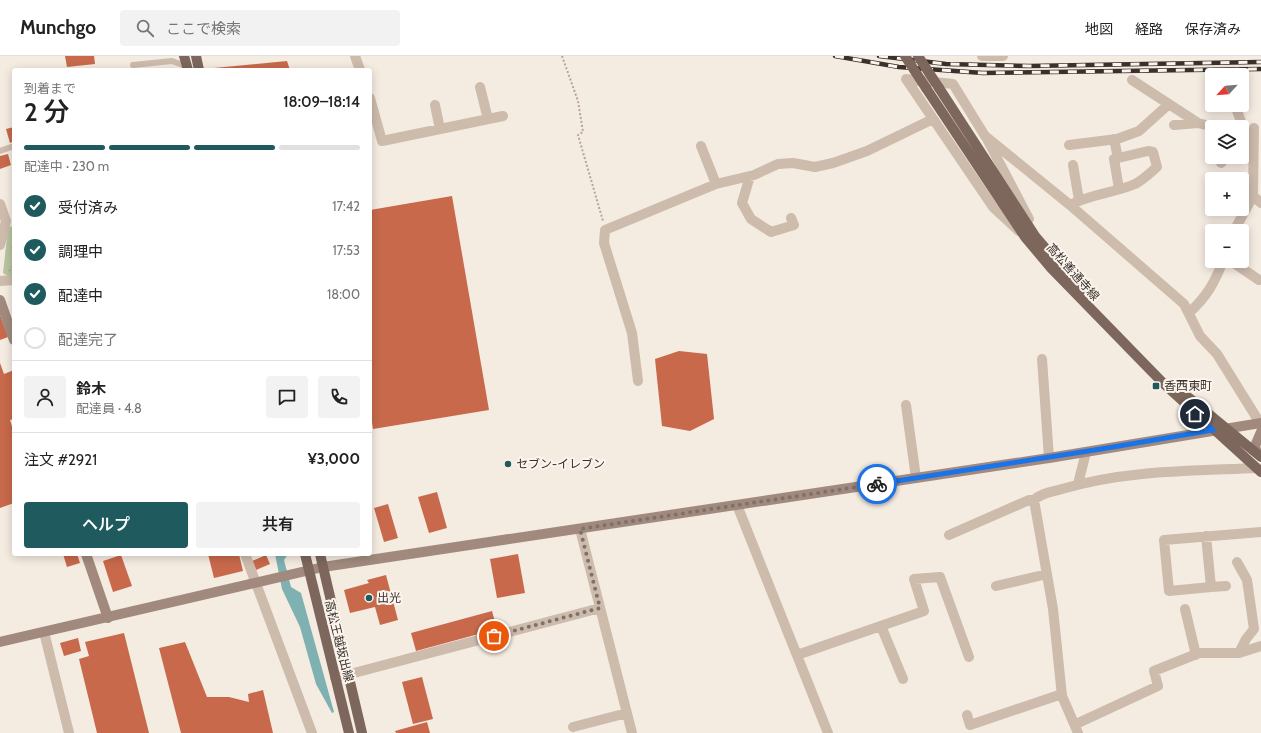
<!DOCTYPE html>
<html lang="ja">
<head>
<meta charset="utf-8">
<style>
	body { margin:0; font-family:Cabin,"Noto Sans JP",sans-serif; background:#f2f2f2; color:#222; height:100vh; display:flex; flex-direction:column; font-size:15px; white-space:nowrap }
	* { box-sizing:border-box; margin:0 }
	p { font-size:13px; color:#767676 }
	.icon { flex:none; width:22px; height:22px; fill:none; stroke:currentColor; stroke-width:2; stroke-linecap:round; stroke-linejoin:round }
	.map { position:relative; flex:1; overflow:hidden }
	.drawer { position:absolute; left:12px; top:12px; width:360px; height:488px; display:flex; flex-direction:column; background:#fff; border-radius:4px; box-shadow:0 2px 10px #0003 }
	.drawer>* { flex:none }
	.needle { width:26px; rotate:244deg }
	.controls { position:absolute; left:1205px; top:12px; display:grid; gap:8px }
	.controls a { display:grid; place-items:center; width:44px; height:44px; border-radius:4px; background:#fff; box-shadow:0 2px 10px #0003; font-size:20px }
	.pin { position:absolute; display:grid; place-items:center; width:34px; height:34px; color:#fff; margin:-17px; border:2px solid #fff; border-radius:50%; box-shadow:0 1px 4px #0007 }
	.courier { position:absolute; display:grid; place-items:center; width:40px; height:40px; margin:-20px; border:3px solid #1a73e8; border-radius:50%; background:#fff; color:#222; box-shadow:0 1px 5px #0007 }
	.summary em { font-style:normal; font-weight:600 }
	.summary div { display:flex; flex-direction:column-reverse }
	.summary { display:flex; align-items:center; justify-content:space-between; height:68px; padding:0 12px }
	h1 { font-size:26px; font-weight:600; line-height:30px }
	.bar { display:grid; grid-template-columns:repeat(4,1fr); gap:6px 4px; align-content:center; height:48px; padding:0 12px }
	.bar i { height:5px; border-radius:3px; background:#e0e0e0 }
	.bar .on { background:#1f5a5e }
	.bar p { grid-column:span 4 }
	.line { display:flex; align-items:center; gap:10px; padding:0 12px; border-top:1px solid #e0e0e0 }
	.line div { flex:1 }
	.round { display:grid; place-items:center; flex:none; width:42px; height:42px; border-radius:4px; background:#f2f2f2 }
	ol { padding:0 12px; list-style:none }
	li { display:flex; align-items:center; gap:12px; height:44px }
	li p { margin-inline-start:auto }
	li .icon { padding:4px; border-radius:50%; background:#1f5a5e; color:#fff; stroke-width:4 }
	li:last-child { color:#767676 }
	li i { width:22px; height:22px; border:2px solid #e0e0e0; border-radius:50% }
	.primary-button { display:flex; gap:8px; margin-top:auto; padding:8px 12px }
	.primary-button a { flex:1; height:46px; border-radius:4px; background:#1f5a5e; color:#fff; font-size:16px; font-weight:600; line-height:46px; text-align:center }
	.primary-button a+a { background:#f2f2f2; color:#222 }
	header { display:flex; align-items:center; gap:24px; box-sizing:border-box; height:56px; padding:0 20px; background:#fff; border-bottom:1px solid #e0e0e0 }
	header strong { font-size:19px }
	nav { display:flex; gap:22px; margin-inline-start:auto; font-size:14px }
	.search { width:280px; height:36px; background:#f2f2f2; display:flex; align-items:center; gap:10px; box-sizing:border-box; padding:0 14px; border-radius:4px; color:#767676; font-size:15px }
	.map>svg:first-child { display:block }
</style>
</head>
<body>
<header>
<strong>Munchgo</strong>
<div class="search"><svg class="icon" aria-label="search" viewBox="0 0 24 24"><circle cx="10" cy="10" r="6"/><path d="M15 15l6 6"/></svg>ここで検索</div>
<nav><a>地図</a><a>経路</a><a>保存済み</a></nav>
</header>
<div class="map">
<svg width="1261" height="677" viewBox="0 0 1261 677">
	<rect width="100%" height="100%" fill="#f4ebe1"/>
	<path fill="#b8c4a0" d="M14,169V221H9L3,217L8,172Z"/>
	<path fill="#7fb0b2" d="M275,498H288L284,504L291,531L301,537L334,656L332,657L316,628L300,571L282,533Z"/>
	<path fill="#c8694b" d="M65,0H94L95,8L67,11Z
		M287,5L290,14H215L214,12Z
		M14,71V85L10,87L6,73Z
		M8,98L11,109L0,113V100Z
		M452,140L489,354L373,373L370,353V154Z
		M0,259L8,281L0,284Z
		M679,295L707,298L714,363L690,375L662,370L655,303Z
		M0,307L4,318L14,314V363L10,364L14,377V447L0,452Z
		M437,436L447,472L429,477L418,441Z
		M388,448L398,482L384,486L374,452Z
		M63,498H77L80,507L67,511Z
		M208,498H239L243,515L214,522Z
		M518,498L525,537L497,542L490,503Z
		M121,499L132,530L113,536L103,505Z
		M266,499L270,508L256,514L252,505Z
		M386,519L398,564L380,569L375,551L350,557L344,534L369,527L367,524Z
		M492,555L497,573L416,595L411,577Z
		M124,577L149,677H97L79,603L89,600L85,586Z
		M78,582L81,595L64,600L60,587Z
		M185,586L207,641H229L249,646L248,638L263,634L273,677H181L159,592Z
		M422,621L433,663L413,668L402,626Z
		M427,666L430,677H396L395,675Z"/>
	<g fill="none" stroke-linecap="round" stroke-linejoin="round">
		<path stroke="#b9a596" stroke-width="2" stroke-dasharray="2 2" stroke-linecap="butt" d="M562,0L578,45L583,76L578,79L603,165
			M14,187L12,192L14,201
			M9,215L14,210"/>
		<path stroke="#cdbbac" stroke-width="6" d="M133,9L172,5L183,9
			M0,95L14,90"/>
		<path stroke="#cdbbac" stroke-width="10" d="M355,0L360,14
			M982,0H1003
			M906,23L953,28L985,80L1070,149L1184,248L1200,280L1217,298L1260,367
			M906,23L993,151L1019,175
			M1132,24L1198,67
			M480,31L488,63
			M370,42L382,85L503,60
			M435,49L440,73
			M1235,49L1244,74
			M1174,69L1198,67L1214,71
			M1254,72L1253,140L1261,147
			M987,83L1029,163
			M1114,83L1118,102
			M1069,89L1117,83L1139,75L1169,48
			M701,90L716,128
			M1221,107L1226,101
			M1073,109L1079,144
			M750,120L742,147L751,163L771,176L794,169L791,162
			M0,148L6,165L0,189
			M1070,149C1090,138 1114,137 1135,128C1143,124 1151,116 1157,111L1153,96L1148,95L1114,103L1119,133
			M1234,175L1253,140
			M1231,205L1259,224
			M0,225L14,224
			M1189,257C1207,240 1214,228 1223,205
			M1042,303L1049,402
			M638,325L632,277L604,187L605,174L716,128L754,119L778,108L793,107L815,111L833,107L867,95L933,63
			M906,349L916,422
			M1078,428L1086,396
			M737,449L828,677
			M580,473L632,677
			M949,479L1029,444H1034
			M1206,480L1211,531L1169,535L1164,484L1261,476
			M245,498L312,677
			M1237,506L1247,524L1254,573L1246,583L1239,597
			M996,530L1047,518
			M1211,531L1226,530
			M1185,553L1196,599
			M881,570L903,623
			M44,576L69,677
			M797,599L924,555L914,523L940,521L969,601
			M335,622L600,552
			M967,659L970,669L1062,638
			M1076,668L1158,630L1154,615L1199,597H1239L1261,590
			M573,671L627,657
			M1078,677L1062,640L1053,553L1034,444C1041,437 1052,436 1062,433C1125,414 1191,415 1257,412"/>
		<path stroke="#a18a7d" stroke-width="10" d="M0,244L14,284
			M1257,397L1255,390L1261,376
			M86,498L108,562
			M0,586L323,511L1049,402L1261,367"/>
		<path stroke="#7d675c" stroke-width="10" d="M184,0L188,14
			M196,0L199,14
			M926,32L1025,181L1051,212L1163,327L1261,416
			M939,32L1035,180L1081,234
			M1182,336L1261,401
			M305,498L349,677
			M320,498L362,677"/>
		<defs>
			<path id="rail" d="M835,0L899,11L983,17L1261,13
				M879,0L946,8L1029,10L1261,6"/>
		</defs>
		<use href="#rail" stroke="#3b302b" stroke-width="4.5"/>
		<use href="#rail" stroke="#fbf5ee" stroke-width="3" stroke-dasharray="9" stroke-linecap="butt"/>
		<path stroke="#7d675c" stroke-width="10" d="M905,0L926,32
			M918,0L939,32"/>
	</g>
	<g fill="none" stroke-linecap="round" stroke-linejoin="round">
		<path stroke="#7c716b" stroke-width="4" stroke-dasharray="0 7.2" d="M494,580L600,552L580,473L877,428"/>
		<path stroke="#1a73e8" stroke-width="5" d="M877,428L1101,393L1213,374L1195,358"/>
	</g>
	<g fill="#1f5a5e" stroke="#fbf5ee" stroke-width="1.5">
		<rect x="1152" y="326" width="8" height="8" rx="2"/>
		<circle cx="508" cy="408" r="4"/>
		<circle cx="369" cy="542" r="4"/>
	</g>
	<g text-anchor="middle" stroke-width="4" stroke-linejoin="round" paint-order="stroke">
		<g font-size="12" fill="#3b302b" stroke="#fbf5ee">
			<text transform="translate(1073 216) rotate(48)" y="4">高松善通寺線</text>
			<text transform="translate(339 585) rotate(76)" y="4">高松王越坂出線</text>
		</g>
		<g font-size="12" fill="#3b302b" stroke="#fbf5ee" text-anchor="start">
			<text x="1164" y="334">香西東町</text>
			<text x="516" y="412">セブン-イレブン</text>
			<text x="377" y="546">出光</text>
		</g>
	</g>
</svg>
<div class="controls">
<a><svg class="needle" viewBox="-14 -14 28 28"><path d="M0-13l5 13h-10z" fill="#e53935"/><path d="M0 13l5-13h-10z" fill="#767676"/></svg></a>
<a><svg class="icon" aria-label="layers" viewBox="0 0 24 24"><path d="M12 4l9 5-9 5-9-5zM3 14l9 5 9-5"/></svg></a>
<a>+</a>
<a>−</a>
</div>
<div class="pin" style="left:494px;top:580px;background:#ea580c"><svg class="icon" aria-label="bag" viewBox="0 0 24 24"><path d="M5 8h14l-1 12H6zM9 8a3 3 0 0 1 6 0"/></svg></div>
<div class="pin" style="left:1195px;top:358px;background:#1f2937"><svg class="icon" aria-label="home" viewBox="0 0 24 24"><path d="M3 11l9-7 9 7M6 9v11h12V9"/></svg></div>
<div class="courier" style="left:877px;top:428px"><svg class="icon" aria-label="bike" viewBox="0 0 24 24"><circle cx="6" cy="16" r="4"/><circle cx="18" cy="16" r="4"/><path d="M6 16l4-8h5l3 8M10 8l3 8H6M13 5h3"/></svg></div>
<section class="drawer">
<div class="summary"><div><h1>2 分</h1><p>到着まで</p></div><em>18:09–18:14</em></div>
<div class="bar"><i class="on"></i><i class="on"></i><i class="on"></i><i></i><p>配達中 · 230 m</p></div>
<ol>
<li><svg class="icon" aria-label="check" viewBox="0 0 24 24"><path d="M5 12l5 5 9-10"/></svg>受付済み<p>17:42</p></li>
<li><svg class="icon" aria-label="check" viewBox="0 0 24 24"><path d="M5 12l5 5 9-10"/></svg>調理中<p>17:53</p></li>
<li><svg class="icon" aria-label="check" viewBox="0 0 24 24"><path d="M5 12l5 5 9-10"/></svg>配達中<p>18:00</p></li>
<li><i></i>配達完了</li>
</ol>
<div class="line" style="height:72px"><a class="round"><svg class="icon" aria-label="person" viewBox="0 0 24 24"><circle cx="12" cy="8" r="4"/><path d="M4 21q1-7 8-7t8 7"/></svg></a><div><b>鈴木</b><p>配達員 · 4.8</p></div><a class="round"><svg class="icon" aria-label="chat" viewBox="0 0 24 24"><path d="M4 5h16v11H9l-5 4z"/></svg></a><a class="round"><svg class="icon" aria-label="phone" viewBox="0 0 24 24"><path d="M5 4h4l2 5-3 2q2 4 5 5l2-3 5 2v4C11 20 4 13 5 4z"/></svg></a></div>
<div class="line" style="height:52px"><div>注文 #2921</div><b>¥3,000</b></div>
<div class="primary-button"><a>ヘルプ</a><a>共有</a></div>
</section>
</div>
</body>
</html>
